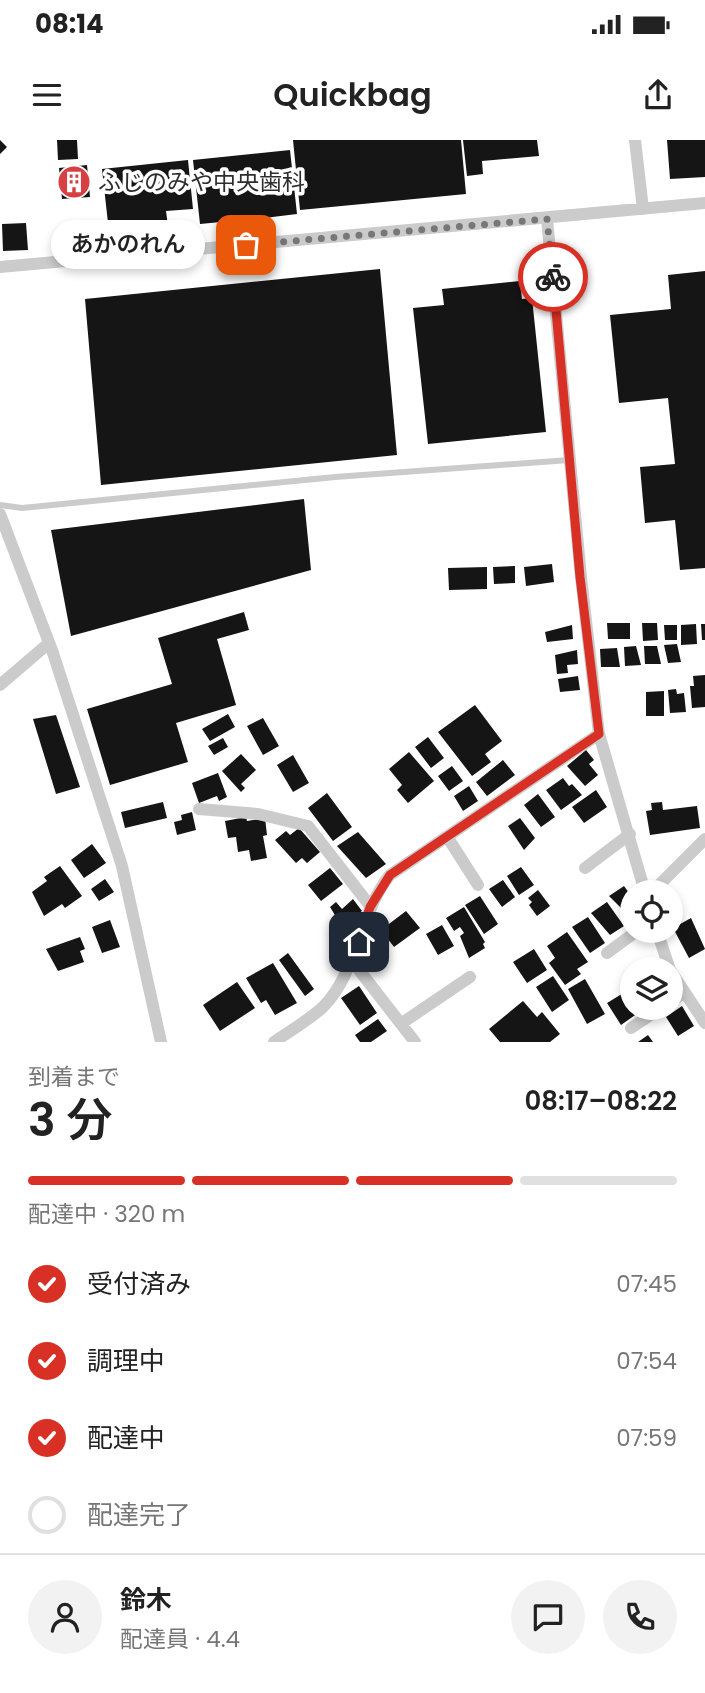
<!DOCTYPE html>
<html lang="ja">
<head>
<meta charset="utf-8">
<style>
	body { margin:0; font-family:Poppins,"Noto Sans JP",sans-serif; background:#f2f2f2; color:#222; height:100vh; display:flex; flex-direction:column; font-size:26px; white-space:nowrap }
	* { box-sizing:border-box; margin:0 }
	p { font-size:23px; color:#767676 }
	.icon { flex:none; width:38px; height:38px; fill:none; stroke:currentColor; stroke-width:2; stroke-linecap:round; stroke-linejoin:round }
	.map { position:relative; height:902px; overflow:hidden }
	.panel { display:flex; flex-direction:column; background:#fff; flex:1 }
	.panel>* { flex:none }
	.buttons { position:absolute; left:620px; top:740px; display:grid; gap:14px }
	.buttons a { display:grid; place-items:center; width:63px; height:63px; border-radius:50%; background:#fff; box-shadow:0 4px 10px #0003; font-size:35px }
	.pin { position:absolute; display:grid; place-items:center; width:60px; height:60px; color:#fff; margin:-30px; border-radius:14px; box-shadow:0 4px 10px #0006 }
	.courier { position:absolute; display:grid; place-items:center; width:70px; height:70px; margin:-35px; border:5px solid #d93025; border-radius:50%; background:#fff; color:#222; box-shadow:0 2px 9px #0007 }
	.bubble { position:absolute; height:49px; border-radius:24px; background:#fff; box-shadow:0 4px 10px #0003; font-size:23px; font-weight:600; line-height:49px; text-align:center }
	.head em { font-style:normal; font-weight:600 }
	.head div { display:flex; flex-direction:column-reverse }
	.head { display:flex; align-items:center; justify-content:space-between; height:119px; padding:0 28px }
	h1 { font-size:46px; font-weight:600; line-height:52px }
	.bar { display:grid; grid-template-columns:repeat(4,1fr); gap:10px 7px; align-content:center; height:84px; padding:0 28px }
	.bar i { height:9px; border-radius:5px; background:#e0e0e0 }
	.bar .on { background:#d93025 }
	.bar p { grid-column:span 4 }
	.line { display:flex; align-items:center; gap:18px; padding:0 28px; border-top:2px solid #e0e0e0 }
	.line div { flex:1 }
	.round { display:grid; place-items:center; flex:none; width:74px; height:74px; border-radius:37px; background:#f2f2f2 }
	ol { padding:0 28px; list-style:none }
	li { display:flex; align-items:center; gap:21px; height:77px }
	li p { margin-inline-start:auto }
	li .icon { padding:7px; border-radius:50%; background:#d93025; color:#fff; stroke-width:4 }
	li:last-child { color:#767676 }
	li i { width:38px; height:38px; border:4px solid #e0e0e0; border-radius:50% }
	.status { display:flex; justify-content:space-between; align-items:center; height:49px; padding:0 35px; background:#fff; direction:ltr }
	.status svg { height:19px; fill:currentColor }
	header { display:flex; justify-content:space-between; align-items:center; height:91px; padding:0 28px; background:#fff; font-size:32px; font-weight:600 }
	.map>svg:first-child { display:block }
</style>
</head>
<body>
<div class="status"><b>08:14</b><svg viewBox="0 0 49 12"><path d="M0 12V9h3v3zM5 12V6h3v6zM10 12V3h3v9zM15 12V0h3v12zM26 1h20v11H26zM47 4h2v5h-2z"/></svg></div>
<header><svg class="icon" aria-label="menu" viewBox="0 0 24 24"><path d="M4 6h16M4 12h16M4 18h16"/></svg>Quickbag<svg class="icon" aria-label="share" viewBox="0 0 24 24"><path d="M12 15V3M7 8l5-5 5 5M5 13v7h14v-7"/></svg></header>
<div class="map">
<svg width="705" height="902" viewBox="0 0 705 902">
	<rect width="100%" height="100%" fill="#fff"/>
	<path fill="#151515" d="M0,0L7,7L0,14Z
		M57,0H77L78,19L58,20Z
		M293,0H461L466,54L300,70Z
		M463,0H537L539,16L482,21L483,34L467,36Z
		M667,0H705V37L670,39Z
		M290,10L297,74L256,79L257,87L221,91V82L200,84L193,20Z
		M188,20L193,69L166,71L168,86L109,92L102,29Z
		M87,25L90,57L62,59L59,28Z
		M26,83L28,110L3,111L2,84Z
		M380,129L397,315L101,345L85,159Z
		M705,131V428L680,430L675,380L645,383L640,327L675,324L668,258L619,263L610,175L671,169L668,135Z
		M520,141L522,159L532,158L546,292L428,304L413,168L444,165L442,149Z
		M304,359L311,430L71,496L51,390Z
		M552,424L554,442L526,446L524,427Z
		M515,426V443L494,444L493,427Z
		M487,427V449L449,450L448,428Z
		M244,472L249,490L217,499L236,565L176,583L188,622L110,645L87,569L172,544L158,498Z
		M607,483H630V499H608Z
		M642,483H657L658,500L643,501Z
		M696,484L697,504L681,505V485Z
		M701,484H705V500H702Z
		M572,485L573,499L547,502L545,492Z
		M664,485H677V500H665Z
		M677,504L681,522L668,523L664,505Z
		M636,506L641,525L625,526L624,507Z
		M644,506H657L661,524H645Z
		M617,508L620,527H601L600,509Z
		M577,510L578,524L567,525L568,533L557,534L555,515Z
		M705,535V567L692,568L690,546H694L693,536Z
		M578,536L580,550L560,552L558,539Z
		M676,549L677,554L684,553L686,572L670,573L668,550Z
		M664,551V576H646V552Z
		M475,565L502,601L485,614L491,622L472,636L438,592Z
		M228,574L235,587L210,601L202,589Z
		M56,575L80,647L56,654L33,579Z
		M263,578L279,606L263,615L247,586Z
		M428,597L444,618L431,628L415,607Z
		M223,598L228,607L214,615L208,606Z
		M586,610L594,620L589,624L598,635L585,646L567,626Z
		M409,612L434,641L408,663L397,650L402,645L389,629Z
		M241,614L256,630L241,644L245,648L241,652L222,631Z
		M293,615L309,643L293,652L277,625Z
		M503,620L515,635L487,656L476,642Z
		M452,626L463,641L449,651L438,636Z
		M218,633L227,657L219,661L217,656L199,663L192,643Z
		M563,638L569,646L572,644L582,655L561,670L546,650Z
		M469,646L478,661L463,671L454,656Z
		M596,650L607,667L584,683L572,667Z
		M327,653L352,687L333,701L308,668Z
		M538,654L555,677L541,687L524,665Z
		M163,662L167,678L125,688L121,672Z
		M662,662L663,670L697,666L700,688L650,695L646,671L652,670L651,663Z
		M192,672L196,690L177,695L174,682L182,680L181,675Z
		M246,677L247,681L265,678L267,695L263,696L267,718L251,721L249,710L238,712L236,697L228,698L225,681Z
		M520,678L535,698L524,710L508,686Z
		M299,688L320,712L307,723L302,718L296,723L275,700L286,691L290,695Z
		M358,692L386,724L366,738L337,706Z
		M92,704L106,723L84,738L71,720Z
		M60,726L82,756L65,768L62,764L44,776L32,752L47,741L44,737Z
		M521,727L534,745L519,755L507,736Z
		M330,728L343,744L321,761L308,745Z
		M105,739L114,752L99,761L91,749Z
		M503,740L515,757L502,767L489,749Z
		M624,746L632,757V769L626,773L609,756Z
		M538,750L550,766L537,776L529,765L532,762L528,758Z
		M670,752L681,771L670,777Z
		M480,756L498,784L484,794L465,765Z
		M353,759L362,771L341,785L330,767L336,762L342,769Z
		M607,762L624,786L610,795L591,773Z
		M464,767L485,802L483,804L485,808L469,818L460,796L464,793L460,787L454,791L446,778Z
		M406,771L420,788L394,807L381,790Z
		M588,777L605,803L590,813L572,787Z
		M691,778L705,809L689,818L673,788Z
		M110,780L120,807L102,813L92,787Z
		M442,785L454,806L438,815L426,794Z
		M567,792L588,822L577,829L581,834L565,845L549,823L555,818L547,806Z
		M80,797L85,809L80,811L84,822L58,831L46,809Z
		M380,804L388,815L370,828L362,818Z
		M534,809L547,830L527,843L513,822Z
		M288,813L314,849L305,856L279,820Z
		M273,823L297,863L275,875L266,860L261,863L246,838Z
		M553,836L569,860L552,872L536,847Z
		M585,839L605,874L587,884L568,849Z
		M237,842L255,868L220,891L203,865Z
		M359,846L377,873L360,885L341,858Z
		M625,852L632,868L638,873L621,885L607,863Z
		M523,861L537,877L542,872L560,894L550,902H500L489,889Z
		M682,866L694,886L678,896L666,877Z
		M378,879L387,891L371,902H360L355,895Z
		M648,895L653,902H638Z"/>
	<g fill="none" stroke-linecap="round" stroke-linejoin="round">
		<path stroke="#cbcbcb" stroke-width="6" d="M0,365L22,368L335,337L569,320"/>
		<path stroke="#cbcbcb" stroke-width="12" d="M635,0L643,69
			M547,79L581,437L599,594L645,752
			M0,127L705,63
			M0,374L53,513L122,726L161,902
			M0,545L49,503
			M199,669L258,674L308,686L371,767
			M448,698L478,745
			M585,728L630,694
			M652,752L705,699
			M657,791L670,830
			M607,813L637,791
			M352,821L415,902
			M670,830L705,883
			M670,862L684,853
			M402,883L470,837
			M631,888L661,868
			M274,902C290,891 309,880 323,867C358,832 359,773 390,735L599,594"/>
	</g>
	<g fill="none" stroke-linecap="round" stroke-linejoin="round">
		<path stroke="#777" stroke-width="7" stroke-dasharray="0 12.6" d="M246,105L547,79L553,137"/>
		<path stroke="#d93025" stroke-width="9" d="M359,802L370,767L390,735L599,594L580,437L553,137"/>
	</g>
	<defs>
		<symbol id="building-disc" viewBox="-11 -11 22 22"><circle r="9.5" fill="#d54043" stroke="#fff"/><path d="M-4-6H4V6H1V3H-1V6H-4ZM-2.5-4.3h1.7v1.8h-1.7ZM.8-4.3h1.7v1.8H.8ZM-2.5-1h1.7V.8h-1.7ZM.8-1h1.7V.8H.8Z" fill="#fff"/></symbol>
	</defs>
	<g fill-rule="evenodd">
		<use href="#building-disc" x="55" y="23" width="38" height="38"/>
	</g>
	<g text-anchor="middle" stroke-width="7" stroke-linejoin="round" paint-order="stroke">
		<g font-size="23" fill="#2e2e2e" stroke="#fff" text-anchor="start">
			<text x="98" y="50">ふじのみや中央歯科</text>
		</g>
	</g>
</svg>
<div class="buttons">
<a><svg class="icon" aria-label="locate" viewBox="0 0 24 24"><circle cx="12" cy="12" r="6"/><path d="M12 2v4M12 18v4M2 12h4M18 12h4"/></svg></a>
<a><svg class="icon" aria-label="layers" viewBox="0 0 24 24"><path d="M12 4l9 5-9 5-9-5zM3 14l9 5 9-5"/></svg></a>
</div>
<div class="pin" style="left:246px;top:105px;background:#ea580c"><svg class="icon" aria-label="bag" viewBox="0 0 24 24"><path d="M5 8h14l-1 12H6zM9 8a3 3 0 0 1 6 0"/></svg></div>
<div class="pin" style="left:359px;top:802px;background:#1f2937"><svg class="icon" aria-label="home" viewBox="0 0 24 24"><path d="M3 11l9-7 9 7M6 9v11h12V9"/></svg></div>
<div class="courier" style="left:553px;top:137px"><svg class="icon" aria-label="bike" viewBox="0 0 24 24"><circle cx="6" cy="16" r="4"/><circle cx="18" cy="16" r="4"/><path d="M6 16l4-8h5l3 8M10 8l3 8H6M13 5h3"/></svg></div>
<div class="bubble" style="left:51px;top:80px;width:154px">あかのれん</div>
</div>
<section class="panel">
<div class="head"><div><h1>3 分</h1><p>到着まで</p></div><em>08:17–08:22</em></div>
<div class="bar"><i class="on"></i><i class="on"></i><i class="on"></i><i></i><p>配達中 · 320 m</p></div>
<ol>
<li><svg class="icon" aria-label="check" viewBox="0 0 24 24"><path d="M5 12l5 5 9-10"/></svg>受付済み<p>07:45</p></li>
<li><svg class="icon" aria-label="check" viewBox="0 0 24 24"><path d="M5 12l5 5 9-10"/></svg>調理中<p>07:54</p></li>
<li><svg class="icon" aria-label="check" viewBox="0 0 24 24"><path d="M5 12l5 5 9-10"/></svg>配達中<p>07:59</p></li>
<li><i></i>配達完了</li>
</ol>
<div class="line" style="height:126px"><a class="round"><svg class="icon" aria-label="person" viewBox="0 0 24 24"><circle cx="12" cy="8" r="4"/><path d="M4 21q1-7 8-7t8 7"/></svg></a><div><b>鈴木</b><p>配達員 · 4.4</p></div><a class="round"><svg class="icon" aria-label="chat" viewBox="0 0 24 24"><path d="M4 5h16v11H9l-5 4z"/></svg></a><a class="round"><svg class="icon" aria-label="phone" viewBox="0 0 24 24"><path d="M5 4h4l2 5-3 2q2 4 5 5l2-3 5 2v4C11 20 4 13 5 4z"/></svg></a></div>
</section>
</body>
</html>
